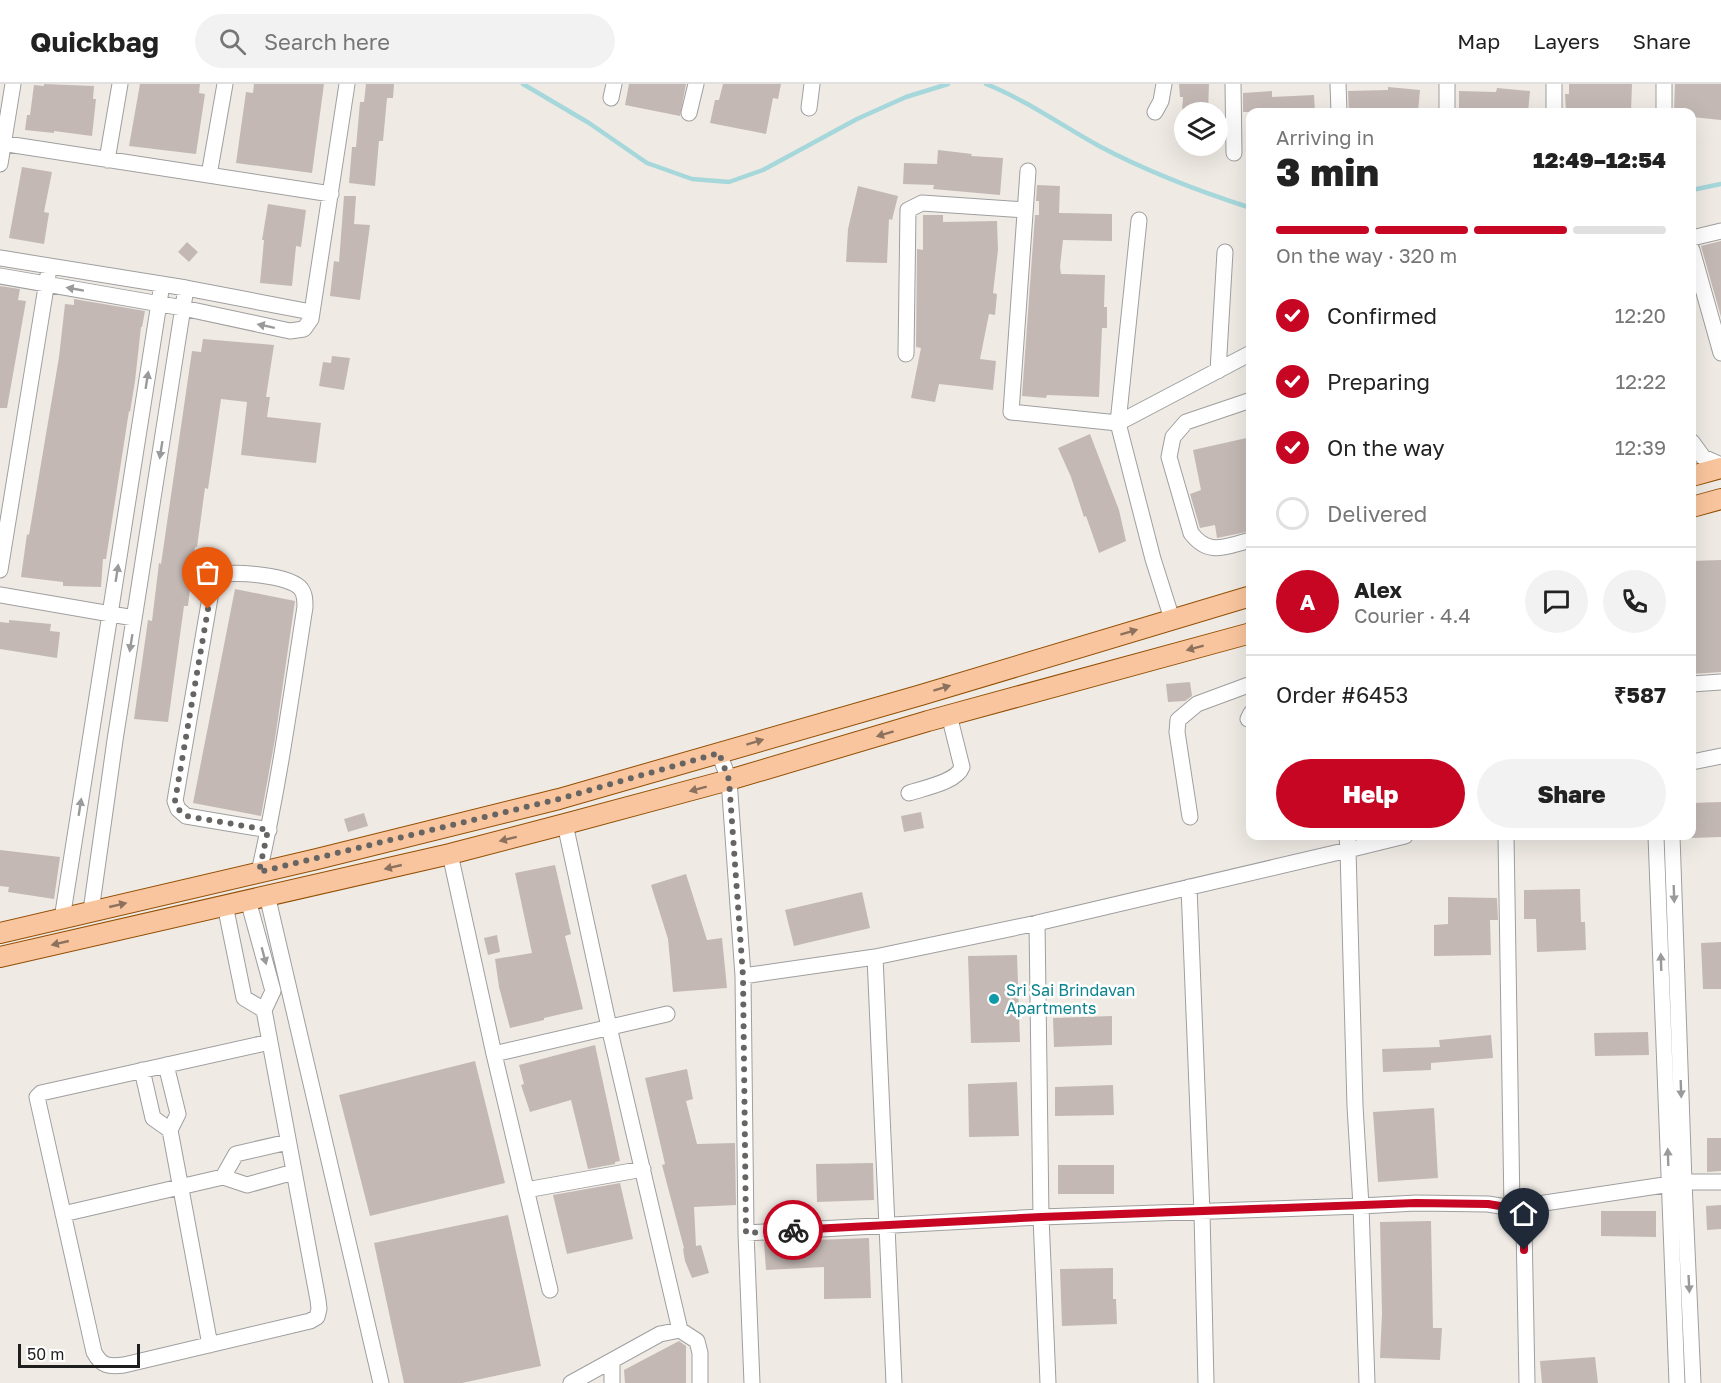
<!DOCTYPE html>
<html lang="en">
<head>
<meta charset="utf-8">
<style>
	body { margin:0; font-family:"Golos Text",sans-serif; background:#f2f2f2; color:#222; height:100vh; display:flex; flex-direction:column; font-size:22px; white-space:nowrap }
	* { box-sizing:border-box; margin:0 }
	p { font-size:20px; color:#767676 }
	.icon { flex:none; width:33px; height:33px; fill:none; stroke:currentColor; stroke-width:2; stroke-linecap:round; stroke-linejoin:round }
	.map { position:relative; flex:1; overflow:hidden }
	.drawer { position:absolute; left:1246px; top:24px; width:450px; height:732px; display:flex; flex-direction:column; background:#fff; border-radius:12px; box-shadow:0 6px 24px #0002 }
	.drawer>* { flex:none }
	.fabs { position:absolute; left:1174px; top:18px; display:grid; gap:12px }
	.fabs a { display:grid; place-items:center; width:54px; height:54px; border-radius:50%; background:#fff; box-shadow:0 6px 24px #0002; font-size:30px }
	.scale { position:absolute; left:18px; bottom:15px; width:122px; box-sizing:border-box; padding-left:6px; border:3px solid #1e1e1e; border-top:0; font-size:16px; line-height:21px; white-space:nowrap; color:#1e1e1e; -webkit-text-stroke:4px #fff; paint-order:stroke }
	.pin { position:absolute; display:grid; place-items:center; width:51px; height:51px; color:#fff; margin:-62px -26px; border-radius:50% 50% 50% 0; rotate:-45deg; box-shadow:0 0 6px #0007 }
	.pin .icon { rotate:45deg }
	.courier { position:absolute; display:grid; place-items:center; width:60px; height:60px; margin:-30px; border:4px solid #c60622; border-radius:50%; background:#fff; color:#222; box-shadow:0 2px 8px #0007 }
	.overview em { font-style:normal; font-weight:800 }
	.overview div { display:flex; flex-direction:column-reverse }
	.overview { display:flex; align-items:center; justify-content:space-between; height:102px; padding:0 30px }
	h1 { font-size:39px; font-weight:800; line-height:45px }
	.bar { display:grid; grid-template-columns:repeat(4,1fr); gap:9px 6px; align-content:center; height:72px; padding:0 30px }
	.bar i { height:8px; border-radius:4px; background:#e0e0e0 }
	.bar .active { background:#c60622 }
	.bar p { grid-column:span 4 }
	.line { display:flex; align-items:center; gap:15px; padding:0 30px; border-top:2px solid #e0e0e0 }
	.line div { flex:1 }
	.round { display:grid; place-items:center; flex:none; width:63px; height:63px; border-radius:32px; background:#f2f2f2 }
	ol { padding:0 30px; list-style:none }
	li { display:flex; align-items:center; gap:18px; height:66px }
	li p { margin-inline-start:auto }
	li .icon { padding:6px; border-radius:50%; background:#c60622; color:#fff; stroke-width:4 }
	li:last-child { color:#767676 }
	li i { width:33px; height:33px; border:3px solid #e0e0e0; border-radius:50% }
	.action { display:flex; gap:12px; margin-top:auto; padding:12px 30px }
	.action a { flex:1; height:69px; border-radius:36px; background:#c60622; color:#fff; font-size:24px; font-weight:800; line-height:69px; text-align:center }
	.action a+a { background:#f2f2f2; color:#222 }
	header { display:flex; align-items:center; gap:36px; box-sizing:border-box; height:84px; padding:0 30px; background:#fff; border-bottom:2px solid #e0e0e0 }
	header strong { font-size:28px }
	nav { display:flex; gap:33px; margin-inline-start:auto; font-size:21px }
	.search { width:420px; height:54px; background:#f2f2f2; display:flex; align-items:center; gap:15px; box-sizing:border-box; padding:0 21px; border-radius:33px; color:#767676; font-size:22px }
	.map>svg:first-child { display:block }
</style>
</head>
<body>
<header>
<strong>Quickbag</strong>
<div class="search"><svg class="icon" aria-label="search" viewBox="0 0 24 24"><circle cx="10" cy="10" r="6"/><path d="M15 15l6 6"/></svg>Search here</div>
<nav><a>Map</a><a>Layers</a><a>Share</a></nav>
</header>
<div class="map">
<svg width="1721" height="1299" viewBox="0 0 1721 1299">
	<rect width="100%" height="100%" fill="#efeae4"/>
	<g fill="none" stroke-linecap="round" stroke-linejoin="round">
		<path stroke="#a5d7db" stroke-width="4.5" d="M523,0L589,39L647,79L692,95L729,98L763,86L857,35L906,13L948,0
			M986,0C1026,16 1061,41 1099,62C1148,88 1198,107 1251,124
			M1692,106L1721,100"/>
	</g>
	<path fill="#c3b8b4" d="M44,0L94,2L93,15H96L92,52L54,47V49L25,46L27,31H30L34,1L44,2Z
		M140,0H200L199,9L205,10L196,70L129,62Z
		M254,0H324L312,89L236,79L246,8L253,9Z
		M366,0H394L393,14H387L383,57H379L375,102L349,99L352,63H356L360,18H364Z
		M629,0H686L680,32L625,21Z
		M723,0H781L778,15L773,14L766,50L710,39L715,16H719Z
		M1179,0H1209L1208,28H1182L1183,13H1180Z
		M1569,0H1632L1631,28H1566L1565,10H1569Z
		M1675,0H1721V36L1692,33V28H1674Z
		M1388,3L1420,6L1418,28H1349L1348,7L1388,6Z
		M1497,4L1530,7L1528,28H1459V7L1496,8Z
		M1272,7V13L1314,11L1315,28H1243V9Z
		M938,66L972,70L971,72L1003,74L1000,111L933,105L934,101L903,100L904,79L937,80Z
		M22,83L52,88L44,128L49,129L44,160L9,154Z
		M1037,101L1060,102L1059,129L1112,130V157L1063,156L1060,183L1061,190L1105,191L1104,223H1107V244H1102L1099,313L1047,311L1046,314L1022,312L1035,131H1039V117H1036Z
		M858,102L898,112L892,136L889,135L887,179L846,178L848,145Z
		M344,112H356L354,140L370,141L360,216L330,212L334,177L339,178Z
		M268,120L306,126L301,163L296,162L292,202L260,199L264,156H262Z
		M923,131H943V138L997,137L998,166L993,209L997,210L995,231L989,230L980,275L996,277L993,306L939,300L935,318L911,314L921,264L916,263L917,165L923,166Z
		M1721,157V233L1701,162Z
		M187,158L198,168L189,178L178,168Z
		M0,202L20,205L18,216L26,217L7,324H0Z
		M74,215L145,227L142,243H141L135,297L130,328L129,327L106,475H103L101,503L63,502V498L21,493L27,450L29,451L59,273L65,220L74,221Z
		M203,255L274,261L266,313H270L267,333L321,339L316,379L241,371L247,318L221,315L208,405L205,404L197,463H195L188,522H184L168,638L134,635L148,536L152,537L159,479L161,480L192,267L201,268Z
		M332,272L350,274L344,306L319,302L323,278L331,279Z
		M1090,350L1119,426L1126,457L1099,469L1086,432L1084,433L1071,393L1058,364Z
		M1251,353V447L1217,454L1215,441L1200,444L1190,410L1201,406L1193,366Z
		M1721,476V588L1692,590V477Z
		M235,505L295,517L275,655L261,732L193,719Z
		M9,536L51,540L50,547L60,548L57,574L0,565V538L9,539Z
		M1190,598L1192,612L1185,617L1168,618L1166,600Z
		M1721,718V753L1692,754V719Z
		M921,728L924,744L904,748L901,732Z
		M364,729L368,742L348,748L344,735Z
		M0,766L60,773L54,815L8,808L9,803L0,802Z
		M555,781L571,850L565,852L583,925L544,934V936L510,944L499,903L495,875L532,869L515,789Z
		M686,790L707,856L722,854L727,904L673,908L668,855L651,801Z
		M1580,805L1581,838H1585L1586,866L1537,868L1536,835H1524V806Z
		M862,808L870,844L794,862L785,826Z
		M1448,813L1497,814L1498,836H1490L1491,871L1434,872V841L1448,840Z
		M497,851L500,868L488,871L484,854Z
		M1721,858V905H1703L1701,859Z
		M1017,871L1020,958L971,959L968,872Z
		M1112,932V961L1054,963L1053,934Z
		M1648,948L1649,971L1595,972L1594,949Z
		M1491,951L1493,974L1431,979V986L1383,988L1382,965L1440,963L1439,956Z
		M595,961L620,1077L615,1078V1080L588,1085L571,1016L530,1028L521,1001L524,1000L519,981Z
		M475,977L505,1099L370,1132L339,1011Z
		M687,985L693,1015L686,1017L697,1060L735,1059V1063L736,1121L694,1123L696,1162L701,1161L709,1189L692,1194L685,1177L683,1165L684,1164L662,1081L665,1080L645,994Z
		M1017,998L1019,1052L969,1053L968,1000Z
		M1113,1001L1114,1031L1055,1032V1003Z
		M1434,1024L1438,1094L1378,1098L1373,1028Z
		M1707,1054H1721V1087L1707,1088Z
		M873,1079L874,1116L817,1118L816,1080Z
		M1058,1081H1114V1110H1058Z
		M620,1099L633,1155L567,1170L553,1111Z
		M1721,1121V1145L1707,1146L1706,1122Z
		M1601,1127H1656V1153L1601,1152Z
		M508,1131L541,1282L462,1299H404L374,1159Z
		M1431,1137L1433,1244H1442L1440,1276L1380,1274L1382,1229L1380,1138Z
		M869,1154L871,1214L824,1215V1183L766,1186L764,1158Z
		M1113,1184V1215H1116L1117,1240L1062,1242L1060,1185Z
		M679,1257L686,1262V1299H625L624,1286Z
		M1595,1273L1598,1299H1542L1540,1277Z"/>
	<g fill="none" stroke-linecap="round" stroke-linejoin="round">
		<defs>
			<path id="minor" d="M1233,0L1234,69
				M1338,0L1339,28
				M1447,0V28
				M1554,0V28
				M611,14L614,0
				M809,24L812,0
				M1155,28L1161,17L1164,0
				M1664,28V0
				M689,29L696,0
				M0,59L331,110
				M107,76L120,0
				M0,80L13,0
				M1028,87L1011,328L1118,339L1251,269
				M209,91L225,0
				M1139,136L1118,339L1153,475L1172,535
				M1692,154L1721,147
				M1692,166L1721,269
				M0,174L186,204L311,228
				M0,192L183,224L290,247L304,245L311,235L347,0
				M906,270L908,126L922,119L1025,126
				M1218,287L1225,168
				M1251,316L1186,338L1173,353L1169,373L1191,449C1209,473 1226,462 1251,456
				M1692,358L1703,373L1721,381
				M0,486L48,191
				M0,511L134,534
				M1692,600L1721,598
				M1248,635L1251,629
				M719,669L729,696L743,892L875,873L1037,839L1348,766L1347,752
				M1692,678L1721,672
				M909,709C924,704 957,698 962,683L949,631
				M1190,733L1177,648L1178,636L1197,620L1251,600
				M565,740L609,943L680,1246
				M1506,752L1512,1124L1684,1098H1721
				M1656,752L1677,1299
				M1672,752L1684,1098L1693,1299
				M450,770L494,970L550,1206
				M259,788C279,701 291,612 305,523C305,517 305,510 301,505C291,491 234,487 219,491L212,502L175,717L178,725L186,732L269,746
				M1189,803L1202,1129L1206,1299
				M267,811L381,1299
				M225,821L244,914L264,926L273,907L248,816
				M91,827L115,656L186,204
				M62,835L162,200
				M1037,839L1041,1133L1361,1122L1355,1022L1348,766L1405,752
				M875,873L894,1299
				M743,892L746,1149L752,1299
				M264,926L318,1216L319,1225L317,1233L310,1237L124,1281C109,1283 101,1282 94,1268L37,1013L41,1009L270,958
				M494,970L667,930
				M166,981L178,1030L170,1046L210,1261
				M142,986L153,1034L170,1046
				M223,1093L236,1070L288,1058
				M526,1106L643,1085
				M63,1130L223,1093L247,1101L294,1088
				M746,1149L1041,1133L1048,1299
				M612,1277V1299
				M571,1299L660,1250L680,1246L697,1257L700,1269V1299
				M1367,1299L1361,1122L1416,1119L1488,1120L1512,1124L1518,1129L1524,1142L1527,1299"/>
			<path id="major" d="M1692,392L1721,384
				M1692,423L1721,415
				M0,849L317,775L559,715L921,611L1251,512
				M0,873L450,770L565,740L729,696L928,637L1251,549"/>
		</defs>
		<use href="#minor" stroke="#9f9f9f" stroke-width="17"/>
		<use href="#major" stroke="#934f04" stroke-width="22"/>
		<use href="#minor" stroke="#fff" stroke-width="15"/>
		<use href="#major" stroke="#f9c59e" stroke-width="20"/>
	</g>
	<defs><path id="oneway-solid" d="M-6-.8H1V-3.2L6.5 0L1 3.2V.8H-6Z" transform="scale(1.5)"/></defs>
	<g fill="#9a9a9a">
		<use href="#oneway-solid" transform="translate(75 205) rotate(-170)"/>
		<use href="#oneway-solid" transform="translate(266 242) rotate(-168)"/>
		<use href="#oneway-solid" transform="translate(147 296) rotate(-81)"/>
		<use href="#oneway-solid" transform="translate(161 366) rotate(99)"/>
		<use href="#oneway-solid" transform="translate(117 489) rotate(-81)"/>
		<use href="#oneway-solid" transform="translate(131 559) rotate(99)"/>
		<use href="#oneway-solid" transform="translate(80 723) rotate(-81)"/>
		<use href="#oneway-solid" transform="translate(1674 810) rotate(88)"/>
		<use href="#oneway-solid" transform="translate(264 872) rotate(75)"/>
		<use href="#oneway-solid" transform="translate(1661 878) rotate(-92)"/>
		<use href="#oneway-solid" transform="translate(1681 1005) rotate(88)"/>
		<use href="#oneway-solid" transform="translate(1668 1073) rotate(-92)"/>
		<use href="#oneway-solid" transform="translate(1689 1200) rotate(87)"/>
	</g>
	<g fill="#8c725e">
		<use href="#oneway-solid" transform="translate(1129 548) rotate(-17)"/>
		<use href="#oneway-solid" transform="translate(1195 564) rotate(165)"/>
		<use href="#oneway-solid" transform="translate(942 604) rotate(-17)"/>
		<use href="#oneway-solid" transform="translate(885 650) rotate(163)"/>
		<use href="#oneway-solid" transform="translate(755 658) rotate(-17)"/>
		<use href="#oneway-solid" transform="translate(698 705) rotate(165)"/>
		<use href="#oneway-solid" transform="translate(508 755) rotate(166)"/>
		<use href="#oneway-solid" transform="translate(393 783) rotate(167)"/>
		<use href="#oneway-solid" transform="translate(118 821) rotate(-13)"/>
		<use href="#oneway-solid" transform="translate(60 859) rotate(167)"/>
	</g>
	<g fill="none" stroke-linecap="round" stroke-linejoin="round">
		<path stroke="#676563" stroke-width="6" stroke-dasharray="0 10.8" d="M208,525L175,717L178,725L186,732L268,746L259,788L559,715L719,669L729,696L743,892L746,1149L793,1146"/>
		<path stroke="#c60622" stroke-width="8" d="M793,1146L1041,1133L1416,1119L1488,1120L1512,1124L1518,1129L1524,1143V1166"/>
	</g>
	<circle fill="#0f9aa8" stroke="#fff" stroke-width="2" cx="994" cy="915" r="6"/>
	<g text-anchor="middle" stroke-width="5" stroke-linejoin="round" paint-order="stroke">
		<g font-size="16" fill="#0d838f" stroke="#fff" text-anchor="start">
			<text x="1006" y="912">Sri Sai Brindavan<tspan x="1006" dy="18">Apartments</tspan></text>
		</g>
	</g>
</svg>
<div class="fabs">
<a><svg class="icon" aria-label="layers" viewBox="0 0 24 24"><path d="M12 4l9 5-9 5-9-5zM3 14l9 5 9-5"/></svg></a>
</div>
<div class="scale">50 m</div>
<div class="pin" style="left:208px;top:525px;background:#ea580c"><svg class="icon" aria-label="bag" viewBox="0 0 24 24"><path d="M5 8h14l-1 12H6zM9 8a3 3 0 0 1 6 0"/></svg></div>
<div class="pin" style="left:1524px;top:1166px;background:#1f2937"><svg class="icon" aria-label="home" viewBox="0 0 24 24"><path d="M3 11l9-7 9 7M6 9v11h12V9"/></svg></div>
<div class="courier" style="left:793px;top:1146px"><svg class="icon" aria-label="bike" viewBox="0 0 24 24"><circle cx="6" cy="16" r="4"/><circle cx="18" cy="16" r="4"/><path d="M6 16l4-8h5l3 8M10 8l3 8H6M13 5h3"/></svg></div>
<section class="drawer">
<div class="overview"><div><h1>3 min</h1><p>Arriving in</p></div><em>12:49–12:54</em></div>
<div class="bar"><i class="active"></i><i class="active"></i><i class="active"></i><i></i><p>On the way · 320 m</p></div>
<ol>
<li><svg class="icon" aria-label="check" viewBox="0 0 24 24"><path d="M5 12l5 5 9-10"/></svg>Confirmed<p>12:20</p></li>
<li><svg class="icon" aria-label="check" viewBox="0 0 24 24"><path d="M5 12l5 5 9-10"/></svg>Preparing<p>12:22</p></li>
<li><svg class="icon" aria-label="check" viewBox="0 0 24 24"><path d="M5 12l5 5 9-10"/></svg>On the way<p>12:39</p></li>
<li><i></i>Delivered</li>
</ol>
<div class="line" style="height:108px"><b class="round" style="background:#c60622;color:#fff">A</b><div><b>Alex</b><p>Courier · 4.4</p></div><a class="round"><svg class="icon" aria-label="chat" viewBox="0 0 24 24"><path d="M4 5h16v11H9l-5 4z"/></svg></a><a class="round"><svg class="icon" aria-label="phone" viewBox="0 0 24 24"><path d="M5 4h4l2 5-3 2q2 4 5 5l2-3 5 2v4C11 20 4 13 5 4z"/></svg></a></div>
<div class="line" style="height:78px"><div>Order #6453</div><b>₹587</b></div>
<div class="action"><a>Help</a><a>Share</a></div>
</section>
</div>
</body>
</html>
